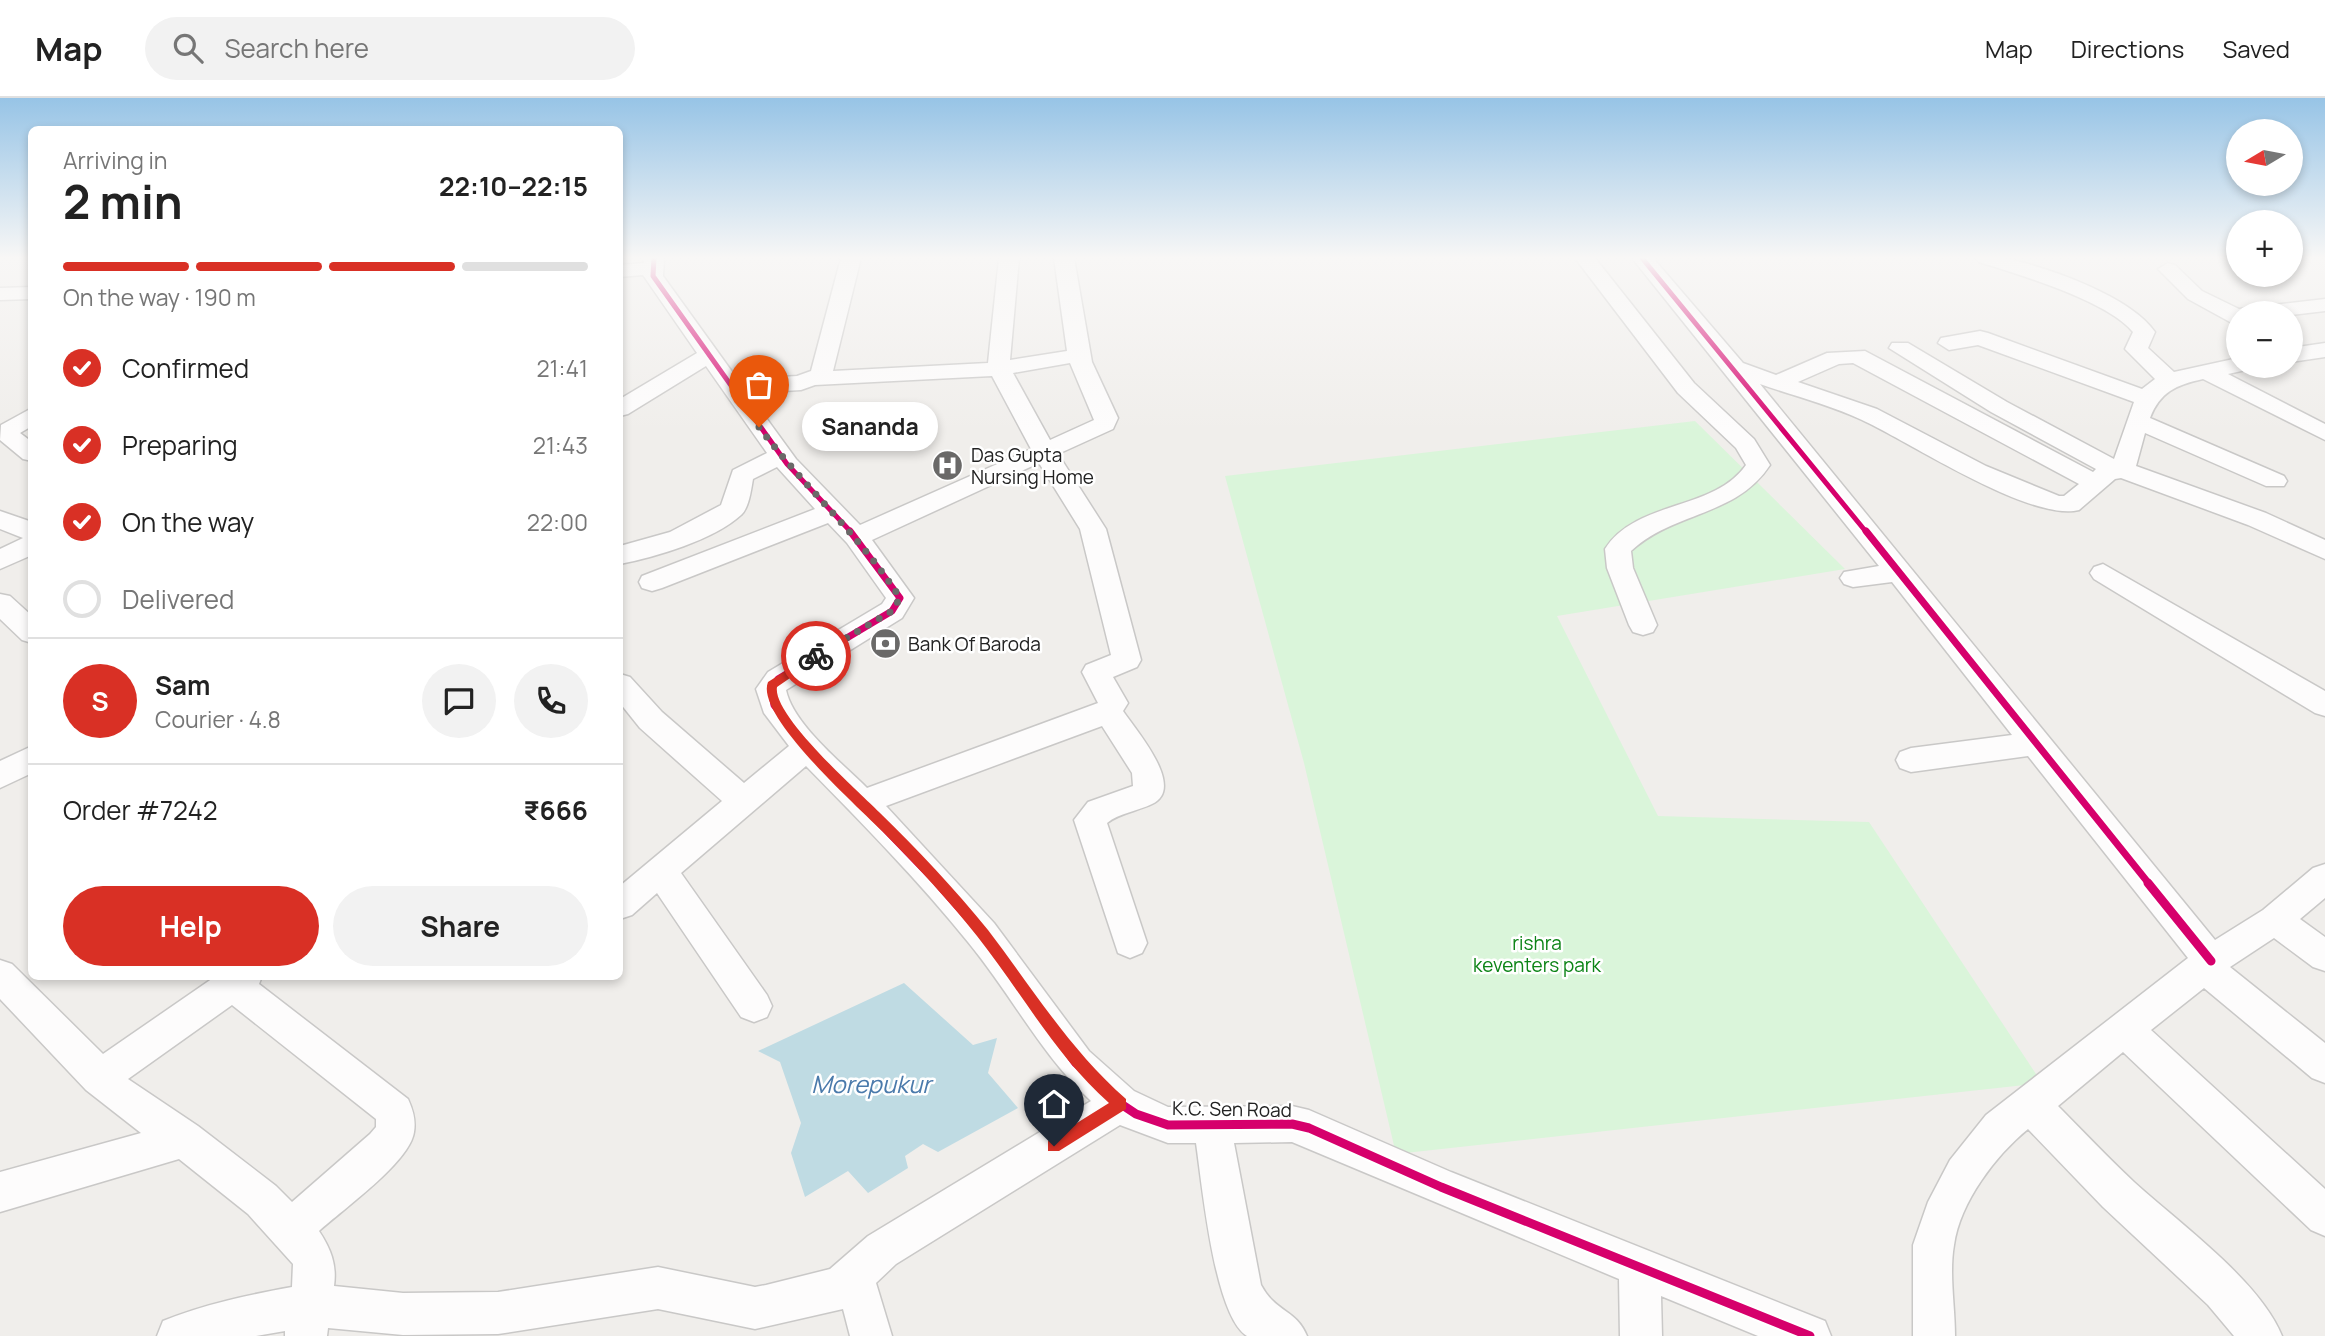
<!DOCTYPE html>
<html lang="en">
<head>
<meta charset="utf-8">
<style>
	body { margin:0; font-family:Manrope,sans-serif; background:#f2f2f2; color:#222; height:100vh; display:flex; flex-direction:column; font-size:26px; white-space:nowrap }
	* { box-sizing:border-box; margin:0 }
	p { font-size:23px; color:#767676 }
	.icon { flex:none; width:38px; height:38px; fill:none; stroke:currentColor; stroke-width:2; stroke-linecap:round; stroke-linejoin:round }
	.map { position:relative; flex:1; overflow:hidden }
	.details { position:absolute; left:28px; top:28px; width:595px; height:854px; display:flex; flex-direction:column; background:#fff; border-radius:10px; box-shadow:0 4px 10px #0003 }
	.details>* { flex:none }
	.needle { width:46px; rotate:260deg }
	.controls { position:absolute; left:2226px; top:21px; display:grid; gap:14px }
	.controls a { display:grid; place-items:center; width:77px; height:77px; border-radius:50%; background:#fff; box-shadow:0 4px 10px #0003; font-size:35px }
	.pin { position:absolute; display:grid; place-items:center; width:60px; height:60px; color:#fff; margin:-72px -30px; border-radius:50% 50% 50% 0; rotate:-45deg; box-shadow:0 0 7px #0007 }
	.pin .icon { rotate:45deg }
	.courier { position:absolute; display:grid; place-items:center; width:70px; height:70px; margin:-35px; border:5px solid #d93025; border-radius:50%; background:#fff; color:#222; box-shadow:0 2px 9px #0007 }
	.bubble { position:absolute; height:49px; border-radius:24px; background:#fff; box-shadow:0 4px 10px #0003; font-size:23px; font-weight:700; line-height:49px; text-align:center }
	.overview em { font-style:normal; font-weight:700 }
	.overview div { display:flex; flex-direction:column-reverse }
	.overview { display:flex; align-items:center; justify-content:space-between; height:119px; padding:0 35px }
	h1 { font-size:46px; font-weight:700; line-height:52px }
	.bar { display:grid; grid-template-columns:repeat(4,1fr); gap:10px 7px; align-content:center; height:84px; padding:0 35px }
	.bar i { height:9px; border-radius:5px; background:#e0e0e0 }
	.bar .on { background:#d93025 }
	.bar p { grid-column:span 4 }
	.line { display:flex; align-items:center; gap:18px; padding:0 35px; border-top:2px solid #e0e0e0 }
	.line div { flex:1 }
	.round { display:grid; place-items:center; flex:none; width:74px; height:74px; border-radius:37px; background:#f2f2f2 }
	ol { padding:0 35px; list-style:none }
	li { display:flex; align-items:center; gap:21px; height:77px }
	li p { margin-inline-start:auto }
	li .icon { padding:7px; border-radius:50%; background:#d93025; color:#fff; stroke-width:4 }
	li:last-child { color:#767676 }
	li i { width:38px; height:38px; border:4px solid #e0e0e0; border-radius:50% }
	.primary-button { display:flex; gap:14px; margin-top:auto; padding:14px 35px }
	.primary-button a { flex:1; height:80px; border-radius:42px; background:#d93025; color:#fff; font-size:28px; font-weight:700; line-height:80px; text-align:center }
	.primary-button a+a { background:#f2f2f2; color:#222 }
	header { display:flex; align-items:center; gap:42px; box-sizing:border-box; height:98px; padding:0 35px; background:#fff; border-bottom:2px solid #e0e0e0 }
	header strong { font-size:33px }
	nav { display:flex; gap:38px; margin-inline-start:auto; font-size:24px }
	.search { width:490px; height:63px; background:#f2f2f2; display:flex; align-items:center; gap:18px; box-sizing:border-box; padding:0 24px; border-radius:38px; color:#767676; font-size:26px }
	.map>svg:first-child { display:block }
</style>
</head>
<body>
<header>
<strong>Map</strong>
<div class="search"><svg class="icon" aria-label="search" viewBox="0 0 24 24"><circle cx="10" cy="10" r="6"/><path d="M15 15l6 6"/></svg>Search here</div>
<nav><a>Map</a><a>Directions</a><a>Saved</a></nav>
</header>
<div class="map">
<svg width="2325" height="1238" viewBox="0 0 2325 1238">
	<rect width="100%" height="100%" fill="#f0eeeb"/>
	<path fill="#daf5da" d="M1695,323L1845,471L1557,518L1658,718L1869,724L2042,985L1396,1056L1304,665L1225,378Z"/>
	<path fill="#bfdbe3" d="M904,885L973,947L997,940L988,975L1018,1010L938,1054L923,1046L905,1058L908,1070L868,1095L848,1073L805,1099L791,1055L801,1025L780,964L758,953Z"/>
	<g fill="none" stroke-linecap="round" stroke-linejoin="round">
		<defs>
			<path id="minor" d="M644,160H664L663,178L738,282L797,278L811,273L841,160H861L833,273L988,265L999,160H1019L1010,262L1067,253L1054,160H1074L1092,264L1118,320L1113,331L1058,356L1106,431L1141,562L1137,569L1113,579L1128,605L1123,613C1135,631 1187,690 1152,706C1138,713 1119,715 1107,725L1147,845L1142,855L1130,860L1118,855L1074,722L1088,704L1133,688L1132,675L1102,628L886,708L994,825L1089,953L1134,993L1168,1009L1292,1008L1309,1012L1451,1074L1825,1223L1831,1238H1758L1661,1198L1662,1238H1620L1619,1181L1292,1044L1234,1045L1261,1187C1276,1215 1296,1211 1307,1238H1247C1214,1218 1202,1085 1196,1045H1168L1120,1027L896,1166L876,1185L892,1238H850L843,1211L755,1231L658,1211L498,1236L403,1237L328,1230L327,1238H285V1233L256,1238H157L163,1223C205,1206 248,1197 292,1189L293,1166L248,1116L179,1061L0,1114V1074L141,1035L86,992L0,901V862L12,866L103,956L216,878H262L259,886L408,1001C413,1012 416,1022 414,1034C410,1064 342,1112 319,1133C331,1151 337,1167 334,1188L403,1195L498,1194L658,1169L755,1189L766,1187L830,1171L868,1138L1091,1003C1041,957 1011,896 968,844C918,782 862,725 806,668L681,775L767,897L772,908L767,919L754,924L741,919L657,795L632,817L620,821V788L722,703L640,630L620,605V576L630,579L662,614L744,685L789,648L764,615L756,591L768,574L882,506L886,500L847,445L828,425L662,490L652,493L642,490L639,484L642,478L815,411L777,369L753,381C751,392 749,410 741,417C714,442 655,459 620,466V448L670,434L721,407L733,372L767,355L706,268L628,316L620,318V301L697,255L643,177L620,179V167L644,165ZM1070,265L1094,322L1050,342L1013,275ZM992,278L1031,351L860,427L796,361L748,295L801,292L815,287ZM1039,365L1080,431L1111,557L1086,567L1082,574L1098,605L867,690C842,665 793,626 786,592L902,520L914,500L872,442ZM232,907L376,1021V1029L370,1036L292,1104L276,1088L198,1028L128,981Z
				M1575,160H1595L1694,285L1754,341L1770,367C1736,419 1674,413 1631,453L1633,470L1657,527L1653,534L1643,537L1633,534L1629,527L1607,470L1605,451C1636,402 1714,413 1746,367L1736,350L1678,295Z
				M1632,160H1653L1743,265L1776,277L1827,255L1865,253L2093,374L2096,371L1991,314L1889,250L1892,245H1908L2007,304L2114,361L2134,304L1978,247L1949,252L1938,245L1941,240L1980,233L1988,235L2142,291L2155,281L2125,251L2133,234C2108,203 2018,176 1979,164L1976,160C1987,160 1999,158 2009,161C2051,171 2130,198 2155,234L2148,250L2174,274L2238,260V268H2249L2246,272L2228,276L2325,326V342L2203,281C2176,287 2160,294 2150,320L2284,378L2287,383L2284,388H2266L2145,335L2136,368L2266,415L2325,442V461L2248,427L2121,380L2115,381L2079,412C2030,424 1910,344 1862,322C1830,307 1794,298 1760,286L2215,842L2263,812L2313,770L2325,766V800L2300,821L2325,839V873L2313,869L2274,840L2230,869L2325,945V985L2312,980L2204,890L2151,932L2325,1091V1138L2311,1132L2123,954L2058,1008C2083,1033 2107,1059 2134,1084C2179,1125 2260,1183 2282,1238H2234L2208,1207L2103,1109L2028,1031C1996,1057 1960,1104 1954,1147C1949,1175 1955,1209 1955,1238H1913V1147L1928,1104L1950,1062L1986,1017L2188,860L2028,658L1911,674L1900,670L1896,662L1900,654L1911,650L2012,637L1892,484L1853,489L1844,486L1840,480L1844,474L1879,468ZM1853,265L2079,386L2064,398H2059L1986,368L1877,311L1798,284L1839,266Z
				M2168,165L2175,167L2202,193L2239,211L2325,201V213L2291,217L2238,215V225L2230,224L2188,201L2158,171Z
				M32,189V201L0,202V190Z
				M2325,245V259L2291,264V250Z
				M32,310V328L20,335L32,344V363L23,361L0,342L1,327Z
				M0,413L32,424V457L0,471V451L23,440L0,431Z
				M2103,466L2325,593V618L2315,615L2094,481L2090,475L2094,469Z
				M0,496L10,498L32,518V545L22,542L0,521Z
				M32,648V675L0,690V663Z"/>
		</defs>
		<use href="#minor" stroke="#c9c8c7" stroke-width="3"/>
		<use href="#minor" fill="#fdfcfc" fill-rule="evenodd"/>
		<defs>
			<path id="cycleway-far2" d="M654,160L653,178L787,366L852,435
				M1642,160L1867,435"/>
			<path id="cycleway-far1" d="M850,433L900,500L892,513L778,581L771,591L774,607L807,650L939,787
				M1866,433L2150,787"/>
			<path id="cycleway" d="M938,785L982,835L1076,965L1121,1006L1136,1016L1168,1027L1292,1026L1309,1030L1441,1089L1810,1238
				M2148,785L2211,863"/>
		</defs>
		<use href="#cycleway-far2" stroke="#fff" stroke-width="9"/>
		<use href="#cycleway-far1" stroke="#fff" stroke-width="11"/>
		<use href="#cycleway" stroke="#fff" stroke-width="13"/>
		<use href="#cycleway-far2" stroke="#d6006c" stroke-width="5"/>
		<use href="#cycleway-far1" stroke="#d6006c" stroke-width="7"/>
		<use href="#cycleway" stroke="#d6006c" stroke-width="9"/>
	</g>
	<linearGradient id="sky" x2="0" y2="1"><stop stop-color="#97c4e6"/><stop offset="0.48" stop-color="#f8f7f6"/><stop offset="1" stop-color="#f8f7f6" stop-opacity="0"/></linearGradient>
	<rect width="2325" height="333" fill="url(#sky)"/>
	<path fill="#d93025" d="M812,556L822,558L777,589C772,617 858,693 879,714C917,751 955,791 988,832C1033,891 1070,952 1126,1001V1011L1059,1053H1048V1043L1109,1005C1055,957 1022,895 977,838C950,804 919,770 888,739C863,713 754,618 768,584Z"/>
	<g fill="none" stroke-linecap="round" stroke-linejoin="round">
		<path stroke="#6a6968" stroke-width="7" stroke-dasharray="0 12.6" d="M759,329C803,388 860,437 900,500L892,513L816,558"/>
	</g>
	<defs>
		<symbol id="hospital-disc" viewBox="-11 -11 22 22"><circle r="9.5" fill="#6a6968" stroke="#fff"/><path d="M-5-5h3v3.5h4V-5h3V5h-3V1.5h-4V5h-3Z" fill="#fff"/></symbol>
		<symbol id="bank-disc" viewBox="-11 -11 22 22"><circle r="9.5" fill="#6a6968" stroke="#fff"/><path d="M-6-4H6V4H-6ZM0-2.3a2.3 2.3 0 1 0 0 4.6a2.3 2.3 0 1 0 0-4.6Z" fill="#fff"/></symbol>
	</defs>
	<g fill-rule="evenodd">
		<use href="#hospital-disc" x="930" y="350" width="35" height="35"/>
		<use href="#bank-disc" x="868" y="528" width="35" height="35"/>
	</g>
	<g text-anchor="middle" stroke-width="5" stroke-linejoin="round" paint-order="stroke">
		<g font-size="19" fill="#222" stroke="#fff" text-anchor="start">
			<text x="971" y="364">Das Gupta<tspan x="971" dy="22">Nursing Home</tspan></text>
			<text x="908" y="553">Bank Of Baroda</text>
		</g>
		<g font-size="19" fill="#0c8416" stroke="#fff">
			<text x="1537" y="852">rishra<tspan x="1537" dy="22">keventers park</tspan></text>
		</g>
		<g font-size="19" fill="#222" stroke="#fff">
			<text transform="translate(1232 1011) rotate(1)" y="7">K.C. Sen Road</text>
		</g>
		<g font-size="24" font-style="italic" fill="#4a7aab" stroke="#fff">
			<text x="871" y="995">Morepukur</text>
		</g>
	</g>
</svg>
<div class="controls">
<a><svg class="needle" viewBox="-14 -14 28 28"><path d="M0-13l5 13h-10z" fill="#e53935"/><path d="M0 13l5-13h-10z" fill="#767676"/></svg></a>
<a>+</a>
<a>−</a>
</div>
<div class="pin" style="left:759px;top:329px;background:#ea580c"><svg class="icon" aria-label="bag" viewBox="0 0 24 24"><path d="M5 8h14l-1 12H6zM9 8a3 3 0 0 1 6 0"/></svg></div>
<div class="pin" style="left:1054px;top:1048px;background:#1f2937"><svg class="icon" aria-label="home" viewBox="0 0 24 24"><path d="M3 11l9-7 9 7M6 9v11h12V9"/></svg></div>
<div class="courier" style="left:816px;top:558px"><svg class="icon" aria-label="bike" viewBox="0 0 24 24"><circle cx="6" cy="16" r="4"/><circle cx="18" cy="16" r="4"/><path d="M6 16l4-8h5l3 8M10 8l3 8H6M13 5h3"/></svg></div>
<div class="bubble" style="left:802px;top:304px;width:136px">Sananda</div>
<section class="details">
<div class="overview"><div><h1>2 min</h1><p>Arriving in</p></div><em>22:10–22:15</em></div>
<div class="bar"><i class="on"></i><i class="on"></i><i class="on"></i><i></i><p>On the way · 190 m</p></div>
<ol>
<li><svg class="icon" aria-label="check" viewBox="0 0 24 24"><path d="M5 12l5 5 9-10"/></svg>Confirmed<p>21:41</p></li>
<li><svg class="icon" aria-label="check" viewBox="0 0 24 24"><path d="M5 12l5 5 9-10"/></svg>Preparing<p>21:43</p></li>
<li><svg class="icon" aria-label="check" viewBox="0 0 24 24"><path d="M5 12l5 5 9-10"/></svg>On the way<p>22:00</p></li>
<li><i></i>Delivered</li>
</ol>
<div class="line" style="height:126px"><b class="round" style="background:#d93025;color:#fff">S</b><div><b>Sam</b><p>Courier · 4.8</p></div><a class="round"><svg class="icon" aria-label="chat" viewBox="0 0 24 24"><path d="M4 5h16v11H9l-5 4z"/></svg></a><a class="round"><svg class="icon" aria-label="phone" viewBox="0 0 24 24"><path d="M5 4h4l2 5-3 2q2 4 5 5l2-3 5 2v4C11 20 4 13 5 4z"/></svg></a></div>
<div class="line" style="height:91px"><div>Order #7242</div><b>₹666</b></div>
<div class="primary-button"><a>Help</a><a>Share</a></div>
</section>
</div>
</body>
</html>
